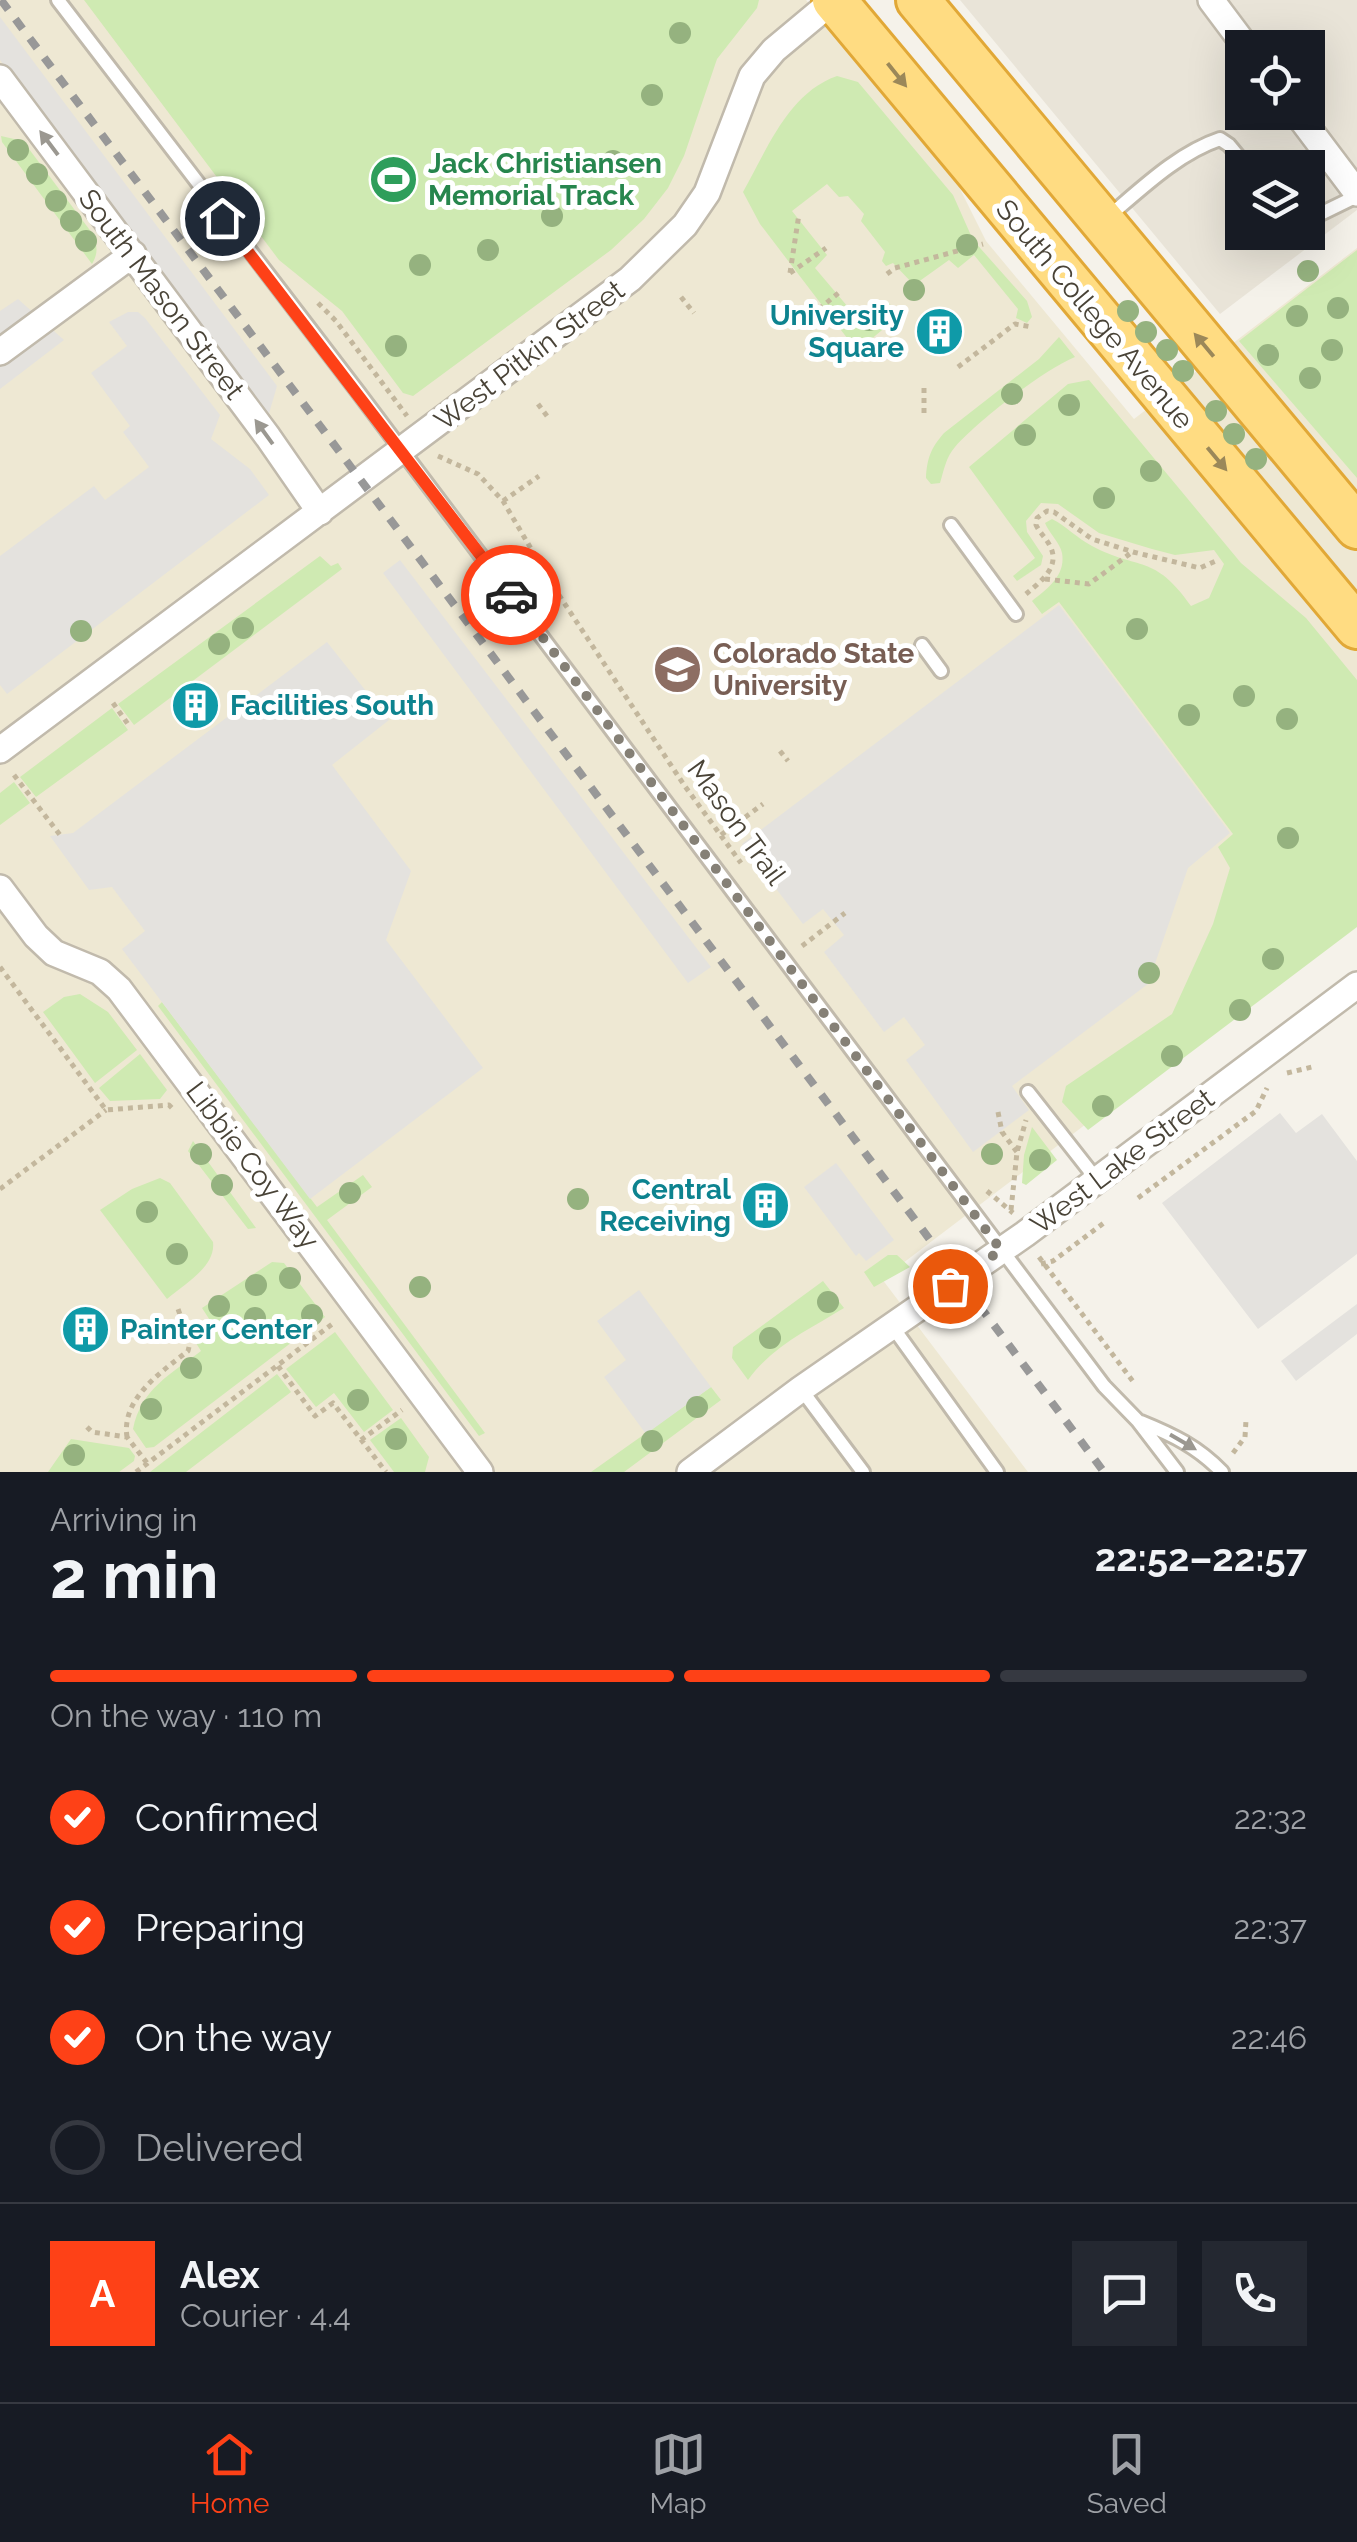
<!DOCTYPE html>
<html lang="en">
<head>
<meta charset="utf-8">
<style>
	body { margin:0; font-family:Raleway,sans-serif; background:#242831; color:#f1f3f6; height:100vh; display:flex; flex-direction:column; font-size:38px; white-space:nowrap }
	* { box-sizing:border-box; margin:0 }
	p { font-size:32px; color:#9ea1a6 }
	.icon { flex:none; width:55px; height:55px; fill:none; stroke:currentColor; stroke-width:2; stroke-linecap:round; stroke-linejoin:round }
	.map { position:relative; height:1472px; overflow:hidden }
	.details { display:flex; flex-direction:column; background:#171b24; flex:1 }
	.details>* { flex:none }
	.controls { position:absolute; left:1225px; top:30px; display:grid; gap:20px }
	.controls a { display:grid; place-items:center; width:100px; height:100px; border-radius:0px; background:#171b24; box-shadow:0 10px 40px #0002; font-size:50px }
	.pin { position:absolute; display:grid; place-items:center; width:85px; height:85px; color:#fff; margin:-42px; border:5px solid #fff; border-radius:50%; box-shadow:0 2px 10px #0007 }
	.courier { position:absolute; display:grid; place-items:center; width:100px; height:100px; margin:-50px; border:8px solid #fe4117; border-radius:50%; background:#fff; color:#222; box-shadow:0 2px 12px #0007 }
	.headline em { font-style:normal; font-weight:700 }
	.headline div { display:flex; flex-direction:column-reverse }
	.headline { display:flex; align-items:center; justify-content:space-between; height:170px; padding:0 50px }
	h1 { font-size:65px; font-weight:700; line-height:75px }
	.bar { display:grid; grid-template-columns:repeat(4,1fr); gap:15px 10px; align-content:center; height:120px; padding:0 50px }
	.bar i { height:12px; border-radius:8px; background:#363941 }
	.bar .active { background:#fe4117 }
	.bar p { grid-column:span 4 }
	.line { display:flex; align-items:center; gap:25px; padding:0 50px; border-top:2px solid #363941 }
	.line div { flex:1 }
	.round { display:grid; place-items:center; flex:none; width:105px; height:105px; border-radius:0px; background:#242831 }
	ol { padding:0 50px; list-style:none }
	li { display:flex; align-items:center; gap:30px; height:110px }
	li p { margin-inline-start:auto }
	li .icon { padding:10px; border-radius:50%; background:#fe4117; color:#fff; stroke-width:4 }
	li:last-child { color:#9ea1a6 }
	li i { width:55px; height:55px; border:5px solid #363941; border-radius:50% }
	.tab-bar { display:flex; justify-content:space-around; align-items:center; height:140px; border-top:2px solid #363941; background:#171b24; font-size:28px; color:#9ea1a6 }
	.tab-bar a { display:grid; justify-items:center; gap:5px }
	.tab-bar .active { color:#fe4117 }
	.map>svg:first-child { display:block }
</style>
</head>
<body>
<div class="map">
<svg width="1357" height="1472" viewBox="0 0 1357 1472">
	<rect width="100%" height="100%" fill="#f5f2ea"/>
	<path fill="#e9e4d8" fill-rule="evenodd" d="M960,0H1357V210L1220,314ZM1242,48H1308V112H1242ZM1242,168H1308V232H1242Z"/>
	<path fill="#eee8d3" d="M0,0H806L959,187L986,241L1134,419L1357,248V918L882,1279L1028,1472H0Z"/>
	<path fill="#cfeab2" d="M84,0H759L757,8L717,59L684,156L668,188L644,219L611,250L413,396L403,393L342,311L279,260Z
		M837,76L858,82L953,195L973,240L1027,301L1032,317L1027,323L1016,318L1018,309L974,255L958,268L949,260L914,285L893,263L886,266L882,261L885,252L861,221L864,214L848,196L839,197L827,184L792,211L827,255L815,268L859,320L886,300L900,315L857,351L760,224L743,192C767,150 788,93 837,76Z
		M1,136L23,141L92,233C97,245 99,252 92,264L2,142Z
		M1357,250V478L1239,341Z
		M1059,337L1075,357C1042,371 979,420 955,447C946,457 944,470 940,483L931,484L926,478C927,458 931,448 944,433L1039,359Z
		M1089,380L1241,563L1306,618L1357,680V927L1088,1130L1062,1102L1066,1086L1172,1014L1213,924L1230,868L1218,847L1233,834L1059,602L1042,614L1032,601C1047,589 1066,576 1062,553C1060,543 1049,533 1045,523L1052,519C1066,526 1077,538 1092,546C1139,571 1154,553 1191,606L1209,598L1224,564L1214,550L1175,555L1152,549L1099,533L1058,504L1041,503L1026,521L1027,532L1043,556L1041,565L1017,581L1013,576L1035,558L969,467L1068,384Z
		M320,556L331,566L338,563L342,569L134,725L118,704Z
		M112,708L128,730L36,797L20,777Z
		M14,782L30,803L0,825V793Z
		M80,994L108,1012L137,1050L95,1083L43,1012L64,997Z
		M162,1002L317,1207L363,1175L372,1187L327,1220L485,1433L479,1436L158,1006Z
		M140,1054L167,1090L160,1099L110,1101L99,1088Z
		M1032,1127L1057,1160L1026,1185L1022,1183L1024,1155Z
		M193,1141L256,1228L248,1229L188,1151Z
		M160,1178L170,1183L213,1242C216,1267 184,1284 167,1299L100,1210L132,1189Z
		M888,1255H897L910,1267L874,1287L864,1272Z
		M272,1262L284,1263L325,1317L154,1447L146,1448L133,1429C141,1389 171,1374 201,1351L196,1343L215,1328L202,1308Z
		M823,1281L844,1308C810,1329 772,1346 748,1380L732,1358L733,1347Z
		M335,1332L393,1410L364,1432L334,1393L316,1407L286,1369Z
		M277,1374L291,1392L186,1472H150Z
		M711,1387L721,1400L624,1472H591Z
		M401,1418L429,1457L425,1472H394L370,1440Z
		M71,1439L129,1448L135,1456L134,1461L119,1472H48Z"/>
	<path fill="#e4e2de" d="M0,17L277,386L268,417L0,60Z
		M18,299L64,340L0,389V311Z
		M128,312H138L145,318L220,415L211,439L250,469L269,495L7,694L0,685V556L94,486L105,500L149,467L123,432L130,426L91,373L127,346L109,322Z
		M400,560L711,967L688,983L383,573Z
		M1059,605L1230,833L1188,868L1148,984L1012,1086L1029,1110L973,1152L906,1060L925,1045L904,1017L884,1032L824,952L844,935L823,909L803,924L742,844Z
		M327,642L389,720L332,765L411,871L386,940L483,1068L310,1199L122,949L145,931L112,887L89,890L50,836L73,833Z
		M1280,1113L1296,1133L1322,1114L1357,1161V1254L1258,1329L1162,1203Z
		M836,1163L894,1240L866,1261L859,1253L856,1256L804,1187Z
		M639,1290L711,1387L646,1434L604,1377L626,1360L597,1321Z
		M1357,1304V1334L1296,1381L1281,1361Z"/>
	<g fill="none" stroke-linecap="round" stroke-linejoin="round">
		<defs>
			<path id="service" d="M58,0L358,392L1104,1386L1138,1421L1177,1472
				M1108,217C1141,189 1178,153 1220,139L1229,145L1248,168
				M1308,220L1357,196
				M951,525L1016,614
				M922,645L941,671
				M1028,1092L1097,1180
				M892,1326L997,1472
				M801,1389L863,1472
				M1141,1422C1173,1435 1198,1447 1222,1472"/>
			<path id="minor" d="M1211,0L1247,48
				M0,78L268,437L320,512
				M1296,112L1357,193
				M0,352L133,254
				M0,750L630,279L685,225L707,193L752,76L774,50L834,0
				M0,888L36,936L54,953L100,972L119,989L480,1472
				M690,1472L801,1389L1025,1234L1357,985"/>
			<path id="trunk" d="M834,0L1357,627
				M918,0L1357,527"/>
		</defs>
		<use href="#service" stroke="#c1baac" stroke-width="18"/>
		<use href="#minor" stroke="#c1baac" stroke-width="30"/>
		<use href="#trunk" stroke="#e1a837" stroke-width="48"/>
		<path stroke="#c3b79d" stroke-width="5" stroke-dasharray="5 5" stroke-linecap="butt" d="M790,273L799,214
			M790,273L826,248
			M887,274L895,268L983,244
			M681,297L694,313
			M318,303L336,321L407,416
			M819,309L842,290
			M958,367L1015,324L1032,327
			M924,388V415
			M538,404L550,420
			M438,456L478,474L503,501L553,586L684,785L741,863
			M503,501L539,476
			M1045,579L1089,584L1131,553
			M1026,594C1040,582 1061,567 1050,546C1046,538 1040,533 1036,525L1037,518L1047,511L1054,512L1092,539L1133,552L1200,568L1218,560
			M113,703L130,727
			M780,751L788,761
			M14,775L60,835
			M721,835L763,804
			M802,946L845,913
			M0,967L106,1110L169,1105L172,1108
			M1287,1073L1312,1067
			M998,1112L1002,1132L1017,1152
			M0,1189L106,1110
			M987,1191L1013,1213
			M1138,1198L1256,1111L1267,1088
			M1011,1210L1017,1152L1026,1120
			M1039,1257L1135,1384
			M1041,1264L1053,1261L1105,1222
			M278,1366L315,1416L333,1403L386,1472
			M87,1427L92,1432L127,1437L147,1463
			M127,1437C121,1399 161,1372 188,1351L190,1343L178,1309
			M361,1440L402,1410
			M1233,1453L1245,1437L1246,1420
			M136,1472L335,1322"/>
		<use href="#service" stroke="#fff" stroke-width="12"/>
		<use href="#minor" stroke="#fff" stroke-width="25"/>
		<use href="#trunk" stroke="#ffdc82" stroke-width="42"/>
		<path stroke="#989898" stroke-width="8" stroke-dasharray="12 12" stroke-linecap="butt" d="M1,0L1104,1472"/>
	</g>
	<g fill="#95b27f">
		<circle cx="680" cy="33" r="11"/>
		<circle cx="652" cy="95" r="11"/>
		<circle cx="18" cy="150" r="11"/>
		<circle cx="613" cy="161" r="11"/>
		<circle cx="37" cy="174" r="11"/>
		<circle cx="56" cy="201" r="11"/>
		<circle cx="552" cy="216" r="11"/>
		<circle cx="71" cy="221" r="11"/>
		<circle cx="86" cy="241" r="11"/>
		<circle cx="967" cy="245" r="11"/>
		<circle cx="488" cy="250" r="11"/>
		<circle cx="420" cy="265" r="11"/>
		<circle cx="1308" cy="271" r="11"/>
		<circle cx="914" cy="290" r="11"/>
		<circle cx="1338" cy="308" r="11"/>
		<circle cx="1128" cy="311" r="11"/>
		<circle cx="1297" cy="316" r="11"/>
		<circle cx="869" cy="320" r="11"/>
		<circle cx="1146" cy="332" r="11"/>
		<circle cx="396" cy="346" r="11"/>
		<circle cx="1167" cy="350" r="11"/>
		<circle cx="1332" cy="350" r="11"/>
		<circle cx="1268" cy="355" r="11"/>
		<circle cx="1183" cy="371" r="11"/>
		<circle cx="1310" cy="378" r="11"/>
		<circle cx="1012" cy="394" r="11"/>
		<circle cx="1069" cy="405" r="11"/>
		<circle cx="1216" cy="411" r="11"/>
		<circle cx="1234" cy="434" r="11"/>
		<circle cx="1025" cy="435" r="11"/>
		<circle cx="1256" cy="459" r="11"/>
		<circle cx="1151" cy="471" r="11"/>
		<circle cx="1104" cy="498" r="11"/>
		<circle cx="243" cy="628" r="11"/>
		<circle cx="1137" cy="629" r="11"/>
		<circle cx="81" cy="631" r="11"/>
		<circle cx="219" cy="644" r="11"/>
		<circle cx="1244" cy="696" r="11"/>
		<circle cx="1189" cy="715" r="11"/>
		<circle cx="1287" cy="719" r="11"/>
		<circle cx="1288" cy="838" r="11"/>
		<circle cx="1273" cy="959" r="11"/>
		<circle cx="1149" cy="973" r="11"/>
		<circle cx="1240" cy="1010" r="11"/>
		<circle cx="1172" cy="1056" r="11"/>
		<circle cx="1103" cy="1106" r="11"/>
		<circle cx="201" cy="1154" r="11"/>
		<circle cx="992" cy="1154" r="11"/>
		<circle cx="1040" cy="1160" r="11"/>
		<circle cx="222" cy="1185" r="11"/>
		<circle cx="350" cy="1193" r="11"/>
		<circle cx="578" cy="1199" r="11"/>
		<circle cx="147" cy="1212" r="11"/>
		<circle cx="177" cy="1254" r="11"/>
		<circle cx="290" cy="1278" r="11"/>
		<circle cx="256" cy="1285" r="11"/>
		<circle cx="420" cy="1287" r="11"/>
		<circle cx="828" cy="1302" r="11"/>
		<circle cx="219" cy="1306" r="11"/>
		<circle cx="312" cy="1315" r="11"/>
		<circle cx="255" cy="1318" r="11"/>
		<circle cx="770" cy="1338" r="11"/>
		<circle cx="191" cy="1368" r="11"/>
		<circle cx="358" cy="1400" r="11"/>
		<circle cx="697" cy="1407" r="11"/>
		<circle cx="151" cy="1409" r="11"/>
		<circle cx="396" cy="1439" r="11"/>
		<circle cx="652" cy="1441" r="11"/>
		<circle cx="74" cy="1455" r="11"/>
	</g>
	<defs><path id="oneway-solid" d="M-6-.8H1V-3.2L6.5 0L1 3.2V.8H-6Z" transform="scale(2.5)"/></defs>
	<g fill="#9b8859">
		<use href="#oneway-solid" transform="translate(897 75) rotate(51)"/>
		<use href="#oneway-solid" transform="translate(1204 345) rotate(-130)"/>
		<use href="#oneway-solid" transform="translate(1217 459) rotate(50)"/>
	</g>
	<g fill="#9b9891">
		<use href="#oneway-solid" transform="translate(49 143) rotate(-127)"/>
		<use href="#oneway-solid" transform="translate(264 432) rotate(-126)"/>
		<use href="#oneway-solid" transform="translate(1183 1442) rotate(30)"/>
	</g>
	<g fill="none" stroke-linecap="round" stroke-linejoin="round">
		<path stroke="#858076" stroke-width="10" stroke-dasharray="0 18" d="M511,595L1001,1250L950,1286"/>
		<path stroke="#fe4117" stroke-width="12" d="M222,218L511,595"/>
	</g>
	<defs>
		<symbol id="stadium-disc" viewBox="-11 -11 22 22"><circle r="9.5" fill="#2e9e5b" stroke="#fff"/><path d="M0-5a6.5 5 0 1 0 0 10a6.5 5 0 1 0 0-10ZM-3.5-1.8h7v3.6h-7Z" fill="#fff"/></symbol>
		<symbol id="building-disc" viewBox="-11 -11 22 22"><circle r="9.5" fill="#0f9aa8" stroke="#fff"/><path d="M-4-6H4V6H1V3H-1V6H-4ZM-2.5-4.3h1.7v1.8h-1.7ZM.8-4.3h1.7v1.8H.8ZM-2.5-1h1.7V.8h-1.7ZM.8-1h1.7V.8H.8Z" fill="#fff"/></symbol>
		<symbol id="university-disc" viewBox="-11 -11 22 22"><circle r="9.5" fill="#8d6e63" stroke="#fff"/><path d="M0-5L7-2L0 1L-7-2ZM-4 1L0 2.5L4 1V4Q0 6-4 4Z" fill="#fff"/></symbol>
	</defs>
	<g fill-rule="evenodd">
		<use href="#stadium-disc" x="366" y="152" width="55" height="55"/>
		<use href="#building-disc" x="912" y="304" width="55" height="55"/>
		<use href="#university-disc" x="650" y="642" width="55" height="55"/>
		<use href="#building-disc" x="168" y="678" width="55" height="55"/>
		<use href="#building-disc" x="738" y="1178" width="55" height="55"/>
		<use href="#building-disc" x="58" y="1302" width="55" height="55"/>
	</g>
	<g text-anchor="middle" stroke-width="10" stroke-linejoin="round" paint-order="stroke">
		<g font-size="28" font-weight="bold" fill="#27864d" stroke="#fff" text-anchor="start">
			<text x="428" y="173">Jack Christiansen<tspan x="428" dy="32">Memorial Track</tspan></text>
		</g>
		<g font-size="28" fill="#494337" stroke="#fff">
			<text transform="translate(162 294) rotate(53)" y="10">South Mason Street</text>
			<text transform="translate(1095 314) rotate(50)" y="10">South College Avenue</text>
			<text transform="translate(529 355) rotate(-37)" y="10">West Pitkin Street</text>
			<text transform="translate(737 822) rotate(54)" y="10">Mason Trail</text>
			<text transform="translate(1122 1161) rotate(-37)" y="10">West Lake Street</text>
			<text transform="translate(253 1165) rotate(53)" y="10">Libbie Coy Way</text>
		</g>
		<g font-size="28" font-weight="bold" fill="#0d838f" stroke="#fff" text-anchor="end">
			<text x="904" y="325">University<tspan x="904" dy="32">Square</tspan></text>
			<text x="230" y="715" text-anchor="start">Facilities South</text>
			<text x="731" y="1199">Central<tspan x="731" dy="32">Receiving</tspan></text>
			<text x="120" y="1339" text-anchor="start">Painter Center</text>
		</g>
		<g font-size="28" font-weight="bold" fill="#785e54" stroke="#fff" text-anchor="start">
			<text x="713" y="663">Colorado State<tspan x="713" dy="32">University</tspan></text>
		</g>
	</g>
</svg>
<div class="controls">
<a><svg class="icon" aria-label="locate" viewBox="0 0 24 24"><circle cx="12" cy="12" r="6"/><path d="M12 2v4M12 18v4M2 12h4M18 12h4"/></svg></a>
<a><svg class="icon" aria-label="layers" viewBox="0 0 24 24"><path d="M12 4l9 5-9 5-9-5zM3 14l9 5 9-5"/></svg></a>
</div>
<div class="pin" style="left:950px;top:1286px;background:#ea580c"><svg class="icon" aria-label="bag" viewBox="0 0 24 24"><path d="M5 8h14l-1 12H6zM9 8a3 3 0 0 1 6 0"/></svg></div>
<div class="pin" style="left:222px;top:218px;background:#1f2937"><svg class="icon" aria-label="home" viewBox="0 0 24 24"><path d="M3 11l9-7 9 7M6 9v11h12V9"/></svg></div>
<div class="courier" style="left:511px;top:595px"><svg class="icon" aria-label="car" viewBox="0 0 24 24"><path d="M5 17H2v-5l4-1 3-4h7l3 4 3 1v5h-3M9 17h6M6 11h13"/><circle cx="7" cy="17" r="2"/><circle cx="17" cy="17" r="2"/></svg></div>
</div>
<section class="details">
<div class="headline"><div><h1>2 min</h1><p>Arriving in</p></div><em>22:52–22:57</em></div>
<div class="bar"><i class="active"></i><i class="active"></i><i class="active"></i><i></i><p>On the way · 110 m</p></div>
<ol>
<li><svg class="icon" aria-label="check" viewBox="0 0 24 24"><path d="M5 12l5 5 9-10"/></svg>Confirmed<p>22:32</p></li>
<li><svg class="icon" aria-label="check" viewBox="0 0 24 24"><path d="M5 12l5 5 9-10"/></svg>Preparing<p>22:37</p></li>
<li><svg class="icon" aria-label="check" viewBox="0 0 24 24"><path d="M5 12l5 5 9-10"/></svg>On the way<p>22:46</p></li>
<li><i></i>Delivered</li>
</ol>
<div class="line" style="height:180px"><b class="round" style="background:#fe4117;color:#fff">A</b><div><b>Alex</b><p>Courier · 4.4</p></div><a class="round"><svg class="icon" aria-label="chat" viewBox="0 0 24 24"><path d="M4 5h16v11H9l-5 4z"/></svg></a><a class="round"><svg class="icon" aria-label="phone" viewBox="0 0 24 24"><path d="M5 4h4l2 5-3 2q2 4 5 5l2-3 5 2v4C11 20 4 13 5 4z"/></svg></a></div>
</section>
<nav class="tab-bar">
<a class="active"><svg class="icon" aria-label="home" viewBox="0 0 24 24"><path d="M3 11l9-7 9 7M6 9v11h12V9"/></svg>Home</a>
<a><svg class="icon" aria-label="map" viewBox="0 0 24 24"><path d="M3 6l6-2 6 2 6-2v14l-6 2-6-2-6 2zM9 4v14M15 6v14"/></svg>Map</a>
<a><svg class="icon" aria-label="saved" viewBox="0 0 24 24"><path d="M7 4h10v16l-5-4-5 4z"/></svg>Saved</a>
</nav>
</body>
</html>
